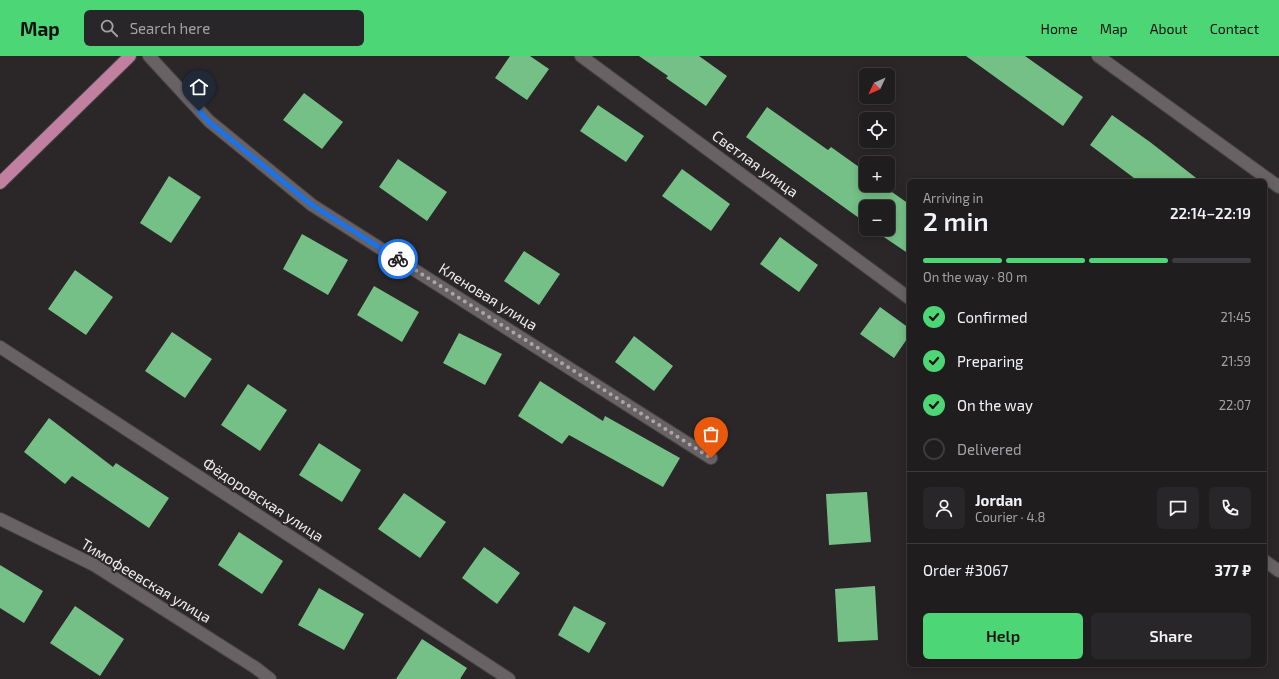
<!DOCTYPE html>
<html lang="en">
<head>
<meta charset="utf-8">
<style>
	body { margin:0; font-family:"Exo 2",sans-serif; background:#282628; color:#f1f3f6; height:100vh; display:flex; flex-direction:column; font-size:15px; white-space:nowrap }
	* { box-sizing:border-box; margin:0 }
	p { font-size:13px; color:#a2a2a4 }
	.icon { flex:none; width:22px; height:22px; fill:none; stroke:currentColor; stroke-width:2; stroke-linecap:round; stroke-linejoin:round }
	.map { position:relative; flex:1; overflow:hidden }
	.sheet { position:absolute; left:907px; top:123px; width:360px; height:488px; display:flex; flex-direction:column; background:#201d1f; border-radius:6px; box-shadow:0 2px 10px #0003,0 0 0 1px #3d3b3d }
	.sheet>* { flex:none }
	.needle { width:26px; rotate:226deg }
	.buttons { position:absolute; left:859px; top:12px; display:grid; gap:8px }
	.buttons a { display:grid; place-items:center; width:36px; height:36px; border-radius:6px; background:#201d1f; box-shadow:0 2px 10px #0003,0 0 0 1px #3d3b3d; font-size:20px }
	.pin { position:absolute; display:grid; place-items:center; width:34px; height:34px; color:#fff; margin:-41px -17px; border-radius:50% 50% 50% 0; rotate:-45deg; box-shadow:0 0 4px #0007 }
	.pin .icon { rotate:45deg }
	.courier { position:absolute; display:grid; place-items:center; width:40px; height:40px; margin:-20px; border:3px solid #1a73e8; border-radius:50%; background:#fff; color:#222; box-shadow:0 1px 5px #0007 }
	.headline em { font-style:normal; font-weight:600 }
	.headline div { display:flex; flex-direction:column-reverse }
	.headline { display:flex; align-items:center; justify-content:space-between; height:68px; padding:0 16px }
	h1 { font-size:26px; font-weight:600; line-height:30px }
	.bar { display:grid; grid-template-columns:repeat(4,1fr); gap:6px 4px; align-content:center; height:48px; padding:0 16px }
	.bar i { height:5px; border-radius:3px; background:#3d3b3d }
	.bar .selected { background:#4cd676 }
	.bar p { grid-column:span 4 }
	.line { display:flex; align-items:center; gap:10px; padding:0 16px; border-top:1px solid #3d3b3d }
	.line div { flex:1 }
	.round { display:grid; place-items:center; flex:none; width:42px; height:42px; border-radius:6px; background:#282628 }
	ol { padding:0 16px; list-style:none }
	li { display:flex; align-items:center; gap:12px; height:44px }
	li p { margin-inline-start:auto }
	li .icon { padding:4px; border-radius:50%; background:#4cd676; color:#111; stroke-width:4 }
	li:last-child { color:#a2a2a4 }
	li i { width:22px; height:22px; border:2px solid #3d3b3d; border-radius:50% }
	.button { display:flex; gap:8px; margin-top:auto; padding:8px 16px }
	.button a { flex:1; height:46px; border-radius:6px; background:#4cd676; color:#111; font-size:16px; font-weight:600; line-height:46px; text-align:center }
	.button a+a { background:#282628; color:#f1f3f6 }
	header { display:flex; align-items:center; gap:24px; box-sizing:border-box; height:56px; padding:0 20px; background:#4cd676; color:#111 }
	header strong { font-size:19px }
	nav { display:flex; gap:22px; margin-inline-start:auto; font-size:14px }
	.search { width:280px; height:36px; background:#282628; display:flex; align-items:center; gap:10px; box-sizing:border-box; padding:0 14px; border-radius:6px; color:#a2a2a4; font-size:15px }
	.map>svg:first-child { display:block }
</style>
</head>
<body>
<header>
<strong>Map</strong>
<div class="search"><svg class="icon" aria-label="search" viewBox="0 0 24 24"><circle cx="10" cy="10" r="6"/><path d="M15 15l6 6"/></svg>Search here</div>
<nav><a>Home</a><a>Map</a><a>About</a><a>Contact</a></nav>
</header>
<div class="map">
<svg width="1279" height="623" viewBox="0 0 1279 623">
	<rect width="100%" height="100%" fill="#2b2729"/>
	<path fill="#75c086" d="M510,0H530L549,13L527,44L495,22Z
		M639,0H699L727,20L706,50L666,22L668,20Z
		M966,0H1025L1083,41L1063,70Z
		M304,37L343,66L322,93L283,64Z
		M598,49L644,80L626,106L580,75Z
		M767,51L828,94L831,91L866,116V129H882L909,148V198L872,173H888V151H866V167L746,81Z
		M1112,59L1150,86L1200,125H1138L1090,89Z
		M398,103L447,136L427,165L379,131Z
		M682,113L730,148L711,175L662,140Z
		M169,120L201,141L171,187L140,167Z
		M302,178L348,204L328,239L283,213Z
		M780,181L818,209L799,236L760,208Z
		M524,195L560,218L539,249L504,225Z
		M75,214L113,241L86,279L48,253Z
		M374,230L419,256L402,286L357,259Z
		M880,251L909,272V280L894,302L860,278Z
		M172,276L212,303L185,342L145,315Z
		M459,277L502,298L485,329L443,307Z
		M634,280L673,310L654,335L615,306Z
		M540,325L603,365L605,360L680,402L663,431L569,379L562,388L518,360Z
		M248,328L287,354L260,395L221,369Z
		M49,362L113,411L116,407L169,442L149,472L72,420L65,428L24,396Z
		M319,387L361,414L342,446L299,419Z
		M867,436L871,486L829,489L826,438Z
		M404,437L446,466L420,502L378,473Z
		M239,476L283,505L262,538L218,509Z
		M484,491L520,517L497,548L462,522Z
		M0,509L43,535L24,567L0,552Z
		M875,530L878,584L838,586L835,533Z
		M319,532L364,558L344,594L298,569Z
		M75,550L124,583L100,620L50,587Z
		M574,550L606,567L589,597L558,579Z
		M422,583L467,612L460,623H396Z"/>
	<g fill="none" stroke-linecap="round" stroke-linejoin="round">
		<defs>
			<path id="minor" d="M149,0L209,65L312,149L711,402
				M581,0L909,242
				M1098,0L1279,131
				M0,291L509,623
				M0,463L94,509L256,612L270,623
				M1265,505L1279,515"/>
			<path id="major" d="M0,127L130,0"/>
		</defs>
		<use href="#minor" stroke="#484547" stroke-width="14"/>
		<use href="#major" stroke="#484547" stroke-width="14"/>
		<use href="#minor" stroke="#686265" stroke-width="12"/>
		<use href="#major" stroke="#c280a1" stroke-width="12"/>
	</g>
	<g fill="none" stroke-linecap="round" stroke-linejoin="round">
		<path stroke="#aaa6a8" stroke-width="4" stroke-dasharray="0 7.2" d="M398,203L711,402"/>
		<path stroke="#1a73e8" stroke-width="5" d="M199,55L209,66L312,149L398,203"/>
	</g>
	<g text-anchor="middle" stroke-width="4" stroke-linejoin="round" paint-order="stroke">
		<g font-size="15" fill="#eeebed" stroke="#2b2729">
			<text transform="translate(755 108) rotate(36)" y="5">Светлая улица</text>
			<text transform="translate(488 241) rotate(32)" y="5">Кленовая улица</text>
			<text transform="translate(263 444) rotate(33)" y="5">Фёдоровская улица</text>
			<text transform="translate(146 525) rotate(31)" y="5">Тимофеевская улица</text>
		</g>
	</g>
</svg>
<div class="buttons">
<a><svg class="needle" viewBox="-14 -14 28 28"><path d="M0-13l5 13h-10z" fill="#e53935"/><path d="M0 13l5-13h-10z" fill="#a2a2a4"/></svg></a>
<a><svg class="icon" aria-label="locate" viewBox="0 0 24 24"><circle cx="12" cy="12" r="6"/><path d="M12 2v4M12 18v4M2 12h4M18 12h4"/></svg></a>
<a>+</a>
<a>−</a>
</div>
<div class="pin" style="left:711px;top:402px;background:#ea580c"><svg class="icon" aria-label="bag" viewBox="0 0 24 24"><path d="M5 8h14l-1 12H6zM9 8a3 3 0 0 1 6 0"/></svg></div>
<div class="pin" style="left:199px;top:55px;background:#1f2937"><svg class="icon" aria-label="home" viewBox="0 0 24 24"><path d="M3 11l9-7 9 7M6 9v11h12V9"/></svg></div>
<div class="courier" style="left:398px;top:203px"><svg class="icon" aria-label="bike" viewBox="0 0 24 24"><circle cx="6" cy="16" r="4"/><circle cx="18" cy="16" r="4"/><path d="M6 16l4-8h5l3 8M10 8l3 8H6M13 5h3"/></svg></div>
<section class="sheet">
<div class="headline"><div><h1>2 min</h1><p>Arriving in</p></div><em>22:14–22:19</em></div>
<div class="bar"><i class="selected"></i><i class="selected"></i><i class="selected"></i><i></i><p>On the way · 80 m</p></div>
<ol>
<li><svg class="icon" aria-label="check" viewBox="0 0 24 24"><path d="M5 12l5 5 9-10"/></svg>Confirmed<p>21:45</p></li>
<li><svg class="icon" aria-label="check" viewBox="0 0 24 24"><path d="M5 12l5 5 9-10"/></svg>Preparing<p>21:59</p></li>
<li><svg class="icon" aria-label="check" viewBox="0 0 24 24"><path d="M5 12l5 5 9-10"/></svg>On the way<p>22:07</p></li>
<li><i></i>Delivered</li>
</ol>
<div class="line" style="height:72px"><a class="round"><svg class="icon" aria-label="person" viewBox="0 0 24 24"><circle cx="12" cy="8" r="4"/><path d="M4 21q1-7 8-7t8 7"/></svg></a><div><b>Jordan</b><p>Courier · 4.8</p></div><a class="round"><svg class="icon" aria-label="chat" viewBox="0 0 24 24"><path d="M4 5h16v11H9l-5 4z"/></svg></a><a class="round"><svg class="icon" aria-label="phone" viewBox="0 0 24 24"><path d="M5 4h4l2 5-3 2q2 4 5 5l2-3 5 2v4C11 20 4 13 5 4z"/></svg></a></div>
<div class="line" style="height:52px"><div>Order #3067</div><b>377 ₽</b></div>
<div class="button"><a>Help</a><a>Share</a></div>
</section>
</div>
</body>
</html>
